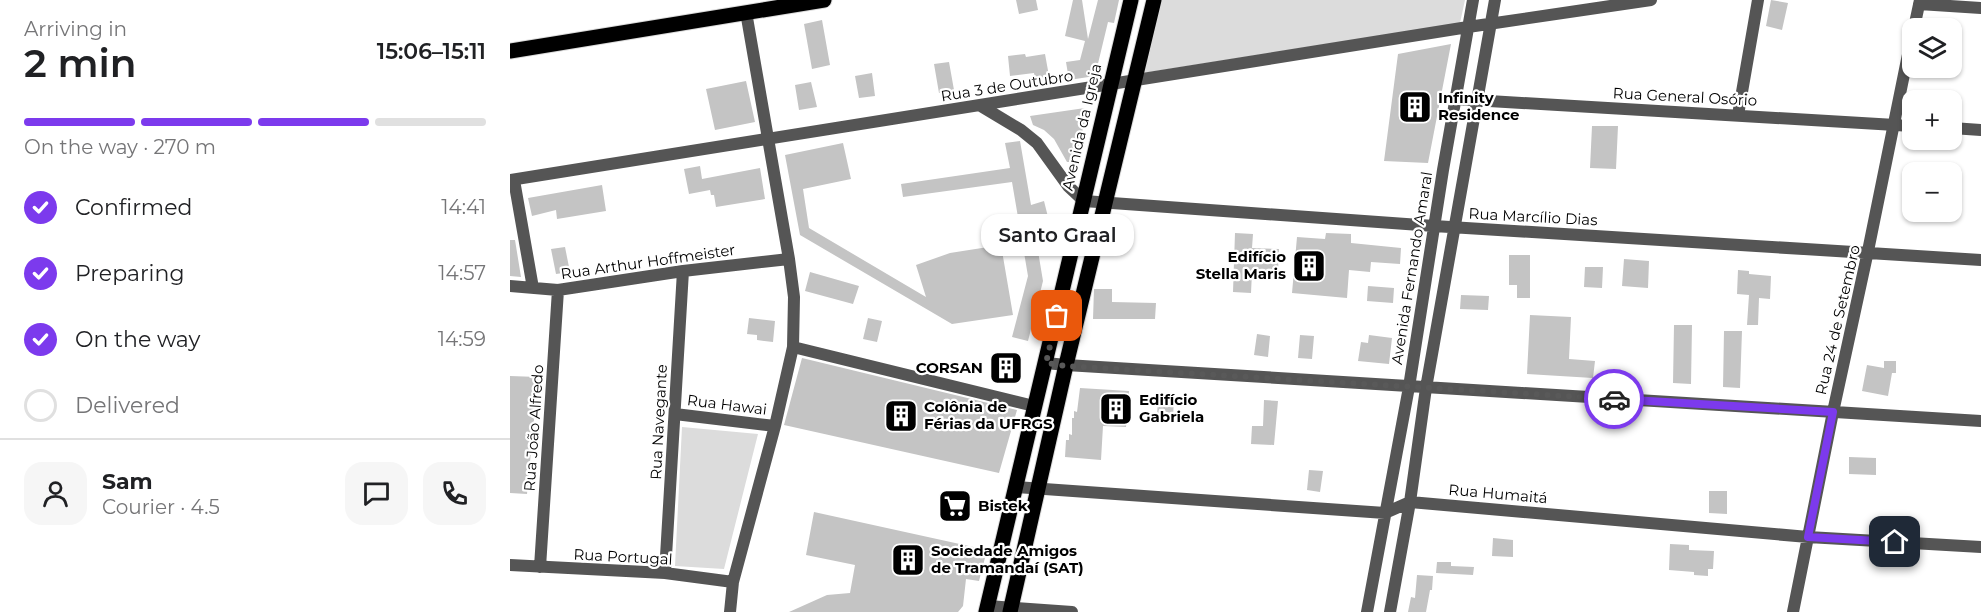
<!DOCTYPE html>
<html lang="en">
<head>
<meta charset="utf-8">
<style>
	body { margin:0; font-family:Montserrat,sans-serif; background:#f6f6f6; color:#202124; height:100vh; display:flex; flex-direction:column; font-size:22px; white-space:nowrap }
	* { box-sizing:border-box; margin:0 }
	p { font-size:20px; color:#757577 }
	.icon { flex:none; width:33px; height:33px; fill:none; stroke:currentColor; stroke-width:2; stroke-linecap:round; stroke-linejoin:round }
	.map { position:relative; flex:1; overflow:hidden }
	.side { display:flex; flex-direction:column; background:#fff; width:510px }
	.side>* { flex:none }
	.buttons { position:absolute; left:1392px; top:18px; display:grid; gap:12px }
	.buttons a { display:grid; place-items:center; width:60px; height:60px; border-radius:12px; background:#fff; box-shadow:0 2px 4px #0004; font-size:30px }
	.pin { position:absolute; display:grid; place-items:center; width:51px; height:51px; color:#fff; margin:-26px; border-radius:12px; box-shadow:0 3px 9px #0006 }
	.courier { position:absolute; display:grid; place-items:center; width:60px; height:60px; margin:-30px; border:4px solid #7c3aed; border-radius:50%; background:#fff; color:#222; box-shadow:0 2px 8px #0007 }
	.bubble { position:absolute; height:42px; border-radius:18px; background:#fff; box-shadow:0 2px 4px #0004; font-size:20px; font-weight:600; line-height:42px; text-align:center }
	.headline em { font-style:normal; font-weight:600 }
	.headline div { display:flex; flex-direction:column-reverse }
	.headline { display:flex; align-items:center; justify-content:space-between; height:102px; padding:0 24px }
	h1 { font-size:39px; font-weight:600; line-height:45px }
	.bar { display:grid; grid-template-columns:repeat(4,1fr); gap:9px 6px; align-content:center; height:72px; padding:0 24px }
	.bar i { height:8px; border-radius:4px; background:#e0e0e0 }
	.bar .current { background:#7c3aed }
	.bar p { grid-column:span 4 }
	.line { display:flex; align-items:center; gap:15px; padding:0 24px; border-top:2px solid #e0e0e0 }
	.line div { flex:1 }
	.round { display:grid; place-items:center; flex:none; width:63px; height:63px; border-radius:18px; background:#f6f6f6 }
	ol { padding:0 24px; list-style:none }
	li { display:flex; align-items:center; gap:18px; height:66px }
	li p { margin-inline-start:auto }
	li .icon { padding:6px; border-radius:50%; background:#7c3aed; color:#fff; stroke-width:4 }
	li:last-child { color:#757577 }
	li i { width:33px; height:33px; border:3px solid #e0e0e0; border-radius:50% }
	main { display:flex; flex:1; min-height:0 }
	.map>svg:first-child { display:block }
</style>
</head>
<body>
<main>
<section class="side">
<div class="headline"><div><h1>2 min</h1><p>Arriving in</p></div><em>15:06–15:11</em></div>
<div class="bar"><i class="current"></i><i class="current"></i><i class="current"></i><i></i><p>On the way · 270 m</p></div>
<ol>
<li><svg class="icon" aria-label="check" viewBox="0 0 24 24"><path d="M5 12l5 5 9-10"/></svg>Confirmed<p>14:41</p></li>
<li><svg class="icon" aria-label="check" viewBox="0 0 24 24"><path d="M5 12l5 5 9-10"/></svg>Preparing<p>14:57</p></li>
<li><svg class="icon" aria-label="check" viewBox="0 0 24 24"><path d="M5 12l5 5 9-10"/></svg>On the way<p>14:59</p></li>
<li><i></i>Delivered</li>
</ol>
<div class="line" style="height:108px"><a class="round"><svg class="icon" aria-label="person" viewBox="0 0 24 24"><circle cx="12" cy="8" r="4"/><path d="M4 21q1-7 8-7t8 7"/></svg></a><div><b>Sam</b><p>Courier · 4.5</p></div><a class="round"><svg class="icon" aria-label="chat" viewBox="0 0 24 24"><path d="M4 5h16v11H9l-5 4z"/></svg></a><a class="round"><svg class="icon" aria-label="phone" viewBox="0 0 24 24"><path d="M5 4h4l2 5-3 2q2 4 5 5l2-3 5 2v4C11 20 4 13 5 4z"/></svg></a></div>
</section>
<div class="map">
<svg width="1471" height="612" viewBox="0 0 1471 612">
	<rect width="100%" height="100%" fill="#fff"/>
	<path fill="#dcdcdc" d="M652,0H955L950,23L633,73Z
		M172,427L248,434L214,569L165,566Z"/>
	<path fill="#c4c4c4" d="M506,0H526L528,10L509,14Z
		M563,0H572L578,39L588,0H609L604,23L598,22L585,76L559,80L556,62L570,60L575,41L555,36Z
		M1261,0L1278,3L1272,30L1256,26Z
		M312,20L320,65L302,69L294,24Z
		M941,44L918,163L874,161L888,54Z
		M515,54L516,57L535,54L539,76L525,79L524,73L500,76L498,56Z
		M439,62L444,90L429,93L424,64Z
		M362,73L365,96L349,98L345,76Z
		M236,81L245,122L205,130L196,89Z
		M301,82L307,107L289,110L285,85Z
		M575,108L577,114L564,162H557L544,139L534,130L523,125L520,116Z
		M1082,126H1108L1106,169L1080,168Z
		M510,141L521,205L534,201L538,217L523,221L533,281L518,341L502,337L518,276L502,182L393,197L391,184L500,168L495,143Z
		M333,143L341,179L293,189L299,228L416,297L406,265L440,253L491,245L503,315L442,324L290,235L275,155Z
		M190,166L192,179L250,168L255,199L206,207L204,195H201L200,190L179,194L174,169Z
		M92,185L96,211L47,219L46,210L22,216L18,198Z
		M725,233L743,234L742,248L769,249L768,273L742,272L741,293L723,292Z
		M816,233L841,234V243L891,248L890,264L861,262L860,272L839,270L837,298L782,293L787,237L815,239Z
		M0,240H5L11,277L0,276Z
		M55,247L60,272L46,274L41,249Z
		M999,255H1020V298H1007V285H999Z
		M1114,259L1139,261L1138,288L1112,286Z
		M1075,267H1093L1092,288L1074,287Z
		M1228,270L1239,271V274L1261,276L1260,299L1249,298L1248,325H1237L1239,295L1227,294Z
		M300,272L349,286L343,304L295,291Z
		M858,286L884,288L883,303L857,301Z
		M584,289H602V302L646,303L645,319H583Z
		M951,295L979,296L978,310L950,309Z
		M1020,315L1061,317L1059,359L1085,361L1083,378L1017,374Z
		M239,318L265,321L263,342L247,340V335L237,334Z
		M358,318L372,321L367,342L353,339Z
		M1164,325H1182L1181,384L1163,383Z
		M1214,331H1232L1230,388L1213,387Z
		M747,334L760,336L758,357L744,355Z
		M790,335L804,336L802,359L788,358Z
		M859,335L882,338L879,364L848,361L851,342L858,343Z
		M505,352L512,377L486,384L480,358Z
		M292,358L507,410L489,473L274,425Z
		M1374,361H1386V373H1382L1378,396L1352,391L1357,365L1374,368Z
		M0,376L28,377L17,494L0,493Z
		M570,388L619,391L616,427L593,426L591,460L555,457L556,440H559V434L562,435V418H564V411L567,412Z
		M648,395L664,396L663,419L647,418Z
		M754,400L768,401L764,445L741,444L742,426H753Z
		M1339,457L1366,458V475L1339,474Z
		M799,470L813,471L810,492L797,490Z
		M1199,491H1217V514L1199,513Z
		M304,512L477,550L469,581L456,579L453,606L448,612H279L317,595L340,593L345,565L296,555Z
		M983,538L1003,540V557L982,556Z
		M1160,544L1179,545V550L1204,551L1203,569H1198V576L1184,575V572L1159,570Z
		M927,562H941V566L964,567L963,575L926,573Z
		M907,575L923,576L922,590H920L916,612H898L901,597L905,598Z"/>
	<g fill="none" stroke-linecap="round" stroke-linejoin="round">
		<defs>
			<path id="major" d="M0,51L314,0
				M476,612L621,0
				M500,612L556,365L644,0"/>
		</defs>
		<use href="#major" stroke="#dbdbdb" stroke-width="17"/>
		<path stroke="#555" stroke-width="12" d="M1409,4L1471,8
			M1404,28L1410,0
			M946,99L1402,126
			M471,106L511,130L527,143L558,186L574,201L924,226L1471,260
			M1228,115L1248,0
			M1442,128L1471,130
			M0,180L958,27L1141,0
			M4,180L23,288
			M0,286L48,290L173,271L279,259
			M283,347L524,406
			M536,363L556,365L1471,421
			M165,414L265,426
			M505,487L875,513L900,502L1298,537L1471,547
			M0,565L155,573L223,582
			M30,567L48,290
			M155,573L173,271
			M478,606L562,612
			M220,612L223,582L265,426L283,347L284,297L279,259L236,12
			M857,612L899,387L933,170L963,0
			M880,612L900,502L916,388L985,0
			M1283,612L1323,412L1358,251L1402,35"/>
		<use href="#major" stroke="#000" stroke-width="15"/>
	</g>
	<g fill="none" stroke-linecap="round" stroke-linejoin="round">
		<path stroke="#595959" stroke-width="6" stroke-dasharray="0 10.8" d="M547,316L536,363L556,366L1104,399"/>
		<path stroke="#7c3aed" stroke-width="8" d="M1104,399L1323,412L1298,537L1385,542"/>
	</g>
	<defs>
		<symbol id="building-square" viewBox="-11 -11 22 22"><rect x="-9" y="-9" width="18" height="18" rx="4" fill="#000" stroke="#fff"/><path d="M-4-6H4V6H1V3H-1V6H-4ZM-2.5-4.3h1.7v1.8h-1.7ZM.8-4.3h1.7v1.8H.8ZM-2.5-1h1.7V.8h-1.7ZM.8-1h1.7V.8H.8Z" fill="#fff"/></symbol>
		<symbol id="supermarket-square" viewBox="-11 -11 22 22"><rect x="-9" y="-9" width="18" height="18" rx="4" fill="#000" stroke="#fff"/><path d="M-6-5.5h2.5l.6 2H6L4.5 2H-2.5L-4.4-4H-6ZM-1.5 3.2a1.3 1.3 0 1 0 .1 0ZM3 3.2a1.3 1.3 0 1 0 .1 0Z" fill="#fff"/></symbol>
	</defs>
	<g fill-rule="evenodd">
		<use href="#building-square" x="886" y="88" width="38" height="38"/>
		<use href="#building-square" x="780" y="247" width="38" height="38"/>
		<use href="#building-square" x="477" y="349" width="38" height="38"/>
		<use href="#building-square" x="587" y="390" width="38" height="38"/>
		<use href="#building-square" x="372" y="397" width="38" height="38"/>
		<use href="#supermarket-square" x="426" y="487" width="38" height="38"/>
		<use href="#building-square" x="379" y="541" width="38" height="38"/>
	</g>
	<g text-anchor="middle" stroke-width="4.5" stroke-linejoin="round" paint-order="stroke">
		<g font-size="15" fill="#000" stroke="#fff">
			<text transform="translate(497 86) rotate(-9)" y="5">Rua 3 de Outubro</text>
			<text transform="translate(1175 97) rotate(3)" y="5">Rua General Osório</text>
			<text transform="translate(572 127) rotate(-77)" y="5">Avenida da Igreja</text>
			<text transform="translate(1023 217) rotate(3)" y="5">Rua Marcílio Dias</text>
			<text transform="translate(138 262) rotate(-8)" y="5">Rua Arthur Hoffmeister</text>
			<text transform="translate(902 268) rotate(-81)" y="5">Avenida Fernando Amaral</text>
			<text transform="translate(1328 320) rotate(-77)" y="5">Rua 24 de Setembro</text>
			<text transform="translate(217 405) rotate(7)" y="5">Rua Hawai</text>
			<text transform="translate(149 422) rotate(-87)" y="5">Rua Navegante</text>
			<text transform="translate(24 428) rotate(-86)" y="5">Rua João Alfredo</text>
			<text transform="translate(988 494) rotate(5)" y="5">Rua Humaitá</text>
			<text transform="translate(113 557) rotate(3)" y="5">Rua Portugal</text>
		</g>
		<g font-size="15" font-weight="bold" fill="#000" stroke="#fff" text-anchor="start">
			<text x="928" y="103">Infinity<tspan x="928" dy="17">Residence</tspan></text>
			<text x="776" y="262" text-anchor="end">Edifício<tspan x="776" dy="17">Stella Maris</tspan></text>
			<text x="473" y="373" text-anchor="end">CORSAN</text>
			<text x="629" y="405">Edifício<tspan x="629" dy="17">Gabriela</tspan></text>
			<text x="414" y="412">Colônia de<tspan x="414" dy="17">Férias da UFRGS</tspan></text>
			<text x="468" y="511">Bistek</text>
			<text x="421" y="556">Sociedade Amigos<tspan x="421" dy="17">de Tramandaí (SAT)</tspan></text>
		</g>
	</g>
</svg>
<div class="buttons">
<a><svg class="icon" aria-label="layers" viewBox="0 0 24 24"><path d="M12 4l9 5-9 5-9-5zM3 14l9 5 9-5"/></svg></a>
<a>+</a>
<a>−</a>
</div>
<div class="pin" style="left:547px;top:316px;background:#ea580c"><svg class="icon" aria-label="bag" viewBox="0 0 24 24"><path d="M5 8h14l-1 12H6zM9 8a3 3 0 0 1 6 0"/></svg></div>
<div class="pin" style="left:1385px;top:542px;background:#1f2937"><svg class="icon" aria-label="home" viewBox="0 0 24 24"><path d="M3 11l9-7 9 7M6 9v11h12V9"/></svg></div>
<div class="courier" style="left:1104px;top:399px"><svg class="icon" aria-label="car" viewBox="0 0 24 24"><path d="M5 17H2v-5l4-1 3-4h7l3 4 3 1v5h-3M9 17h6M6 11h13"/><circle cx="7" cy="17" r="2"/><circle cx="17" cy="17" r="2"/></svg></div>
<div class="bubble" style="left:471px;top:214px;width:153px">Santo Graal</div>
</div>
</main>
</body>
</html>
